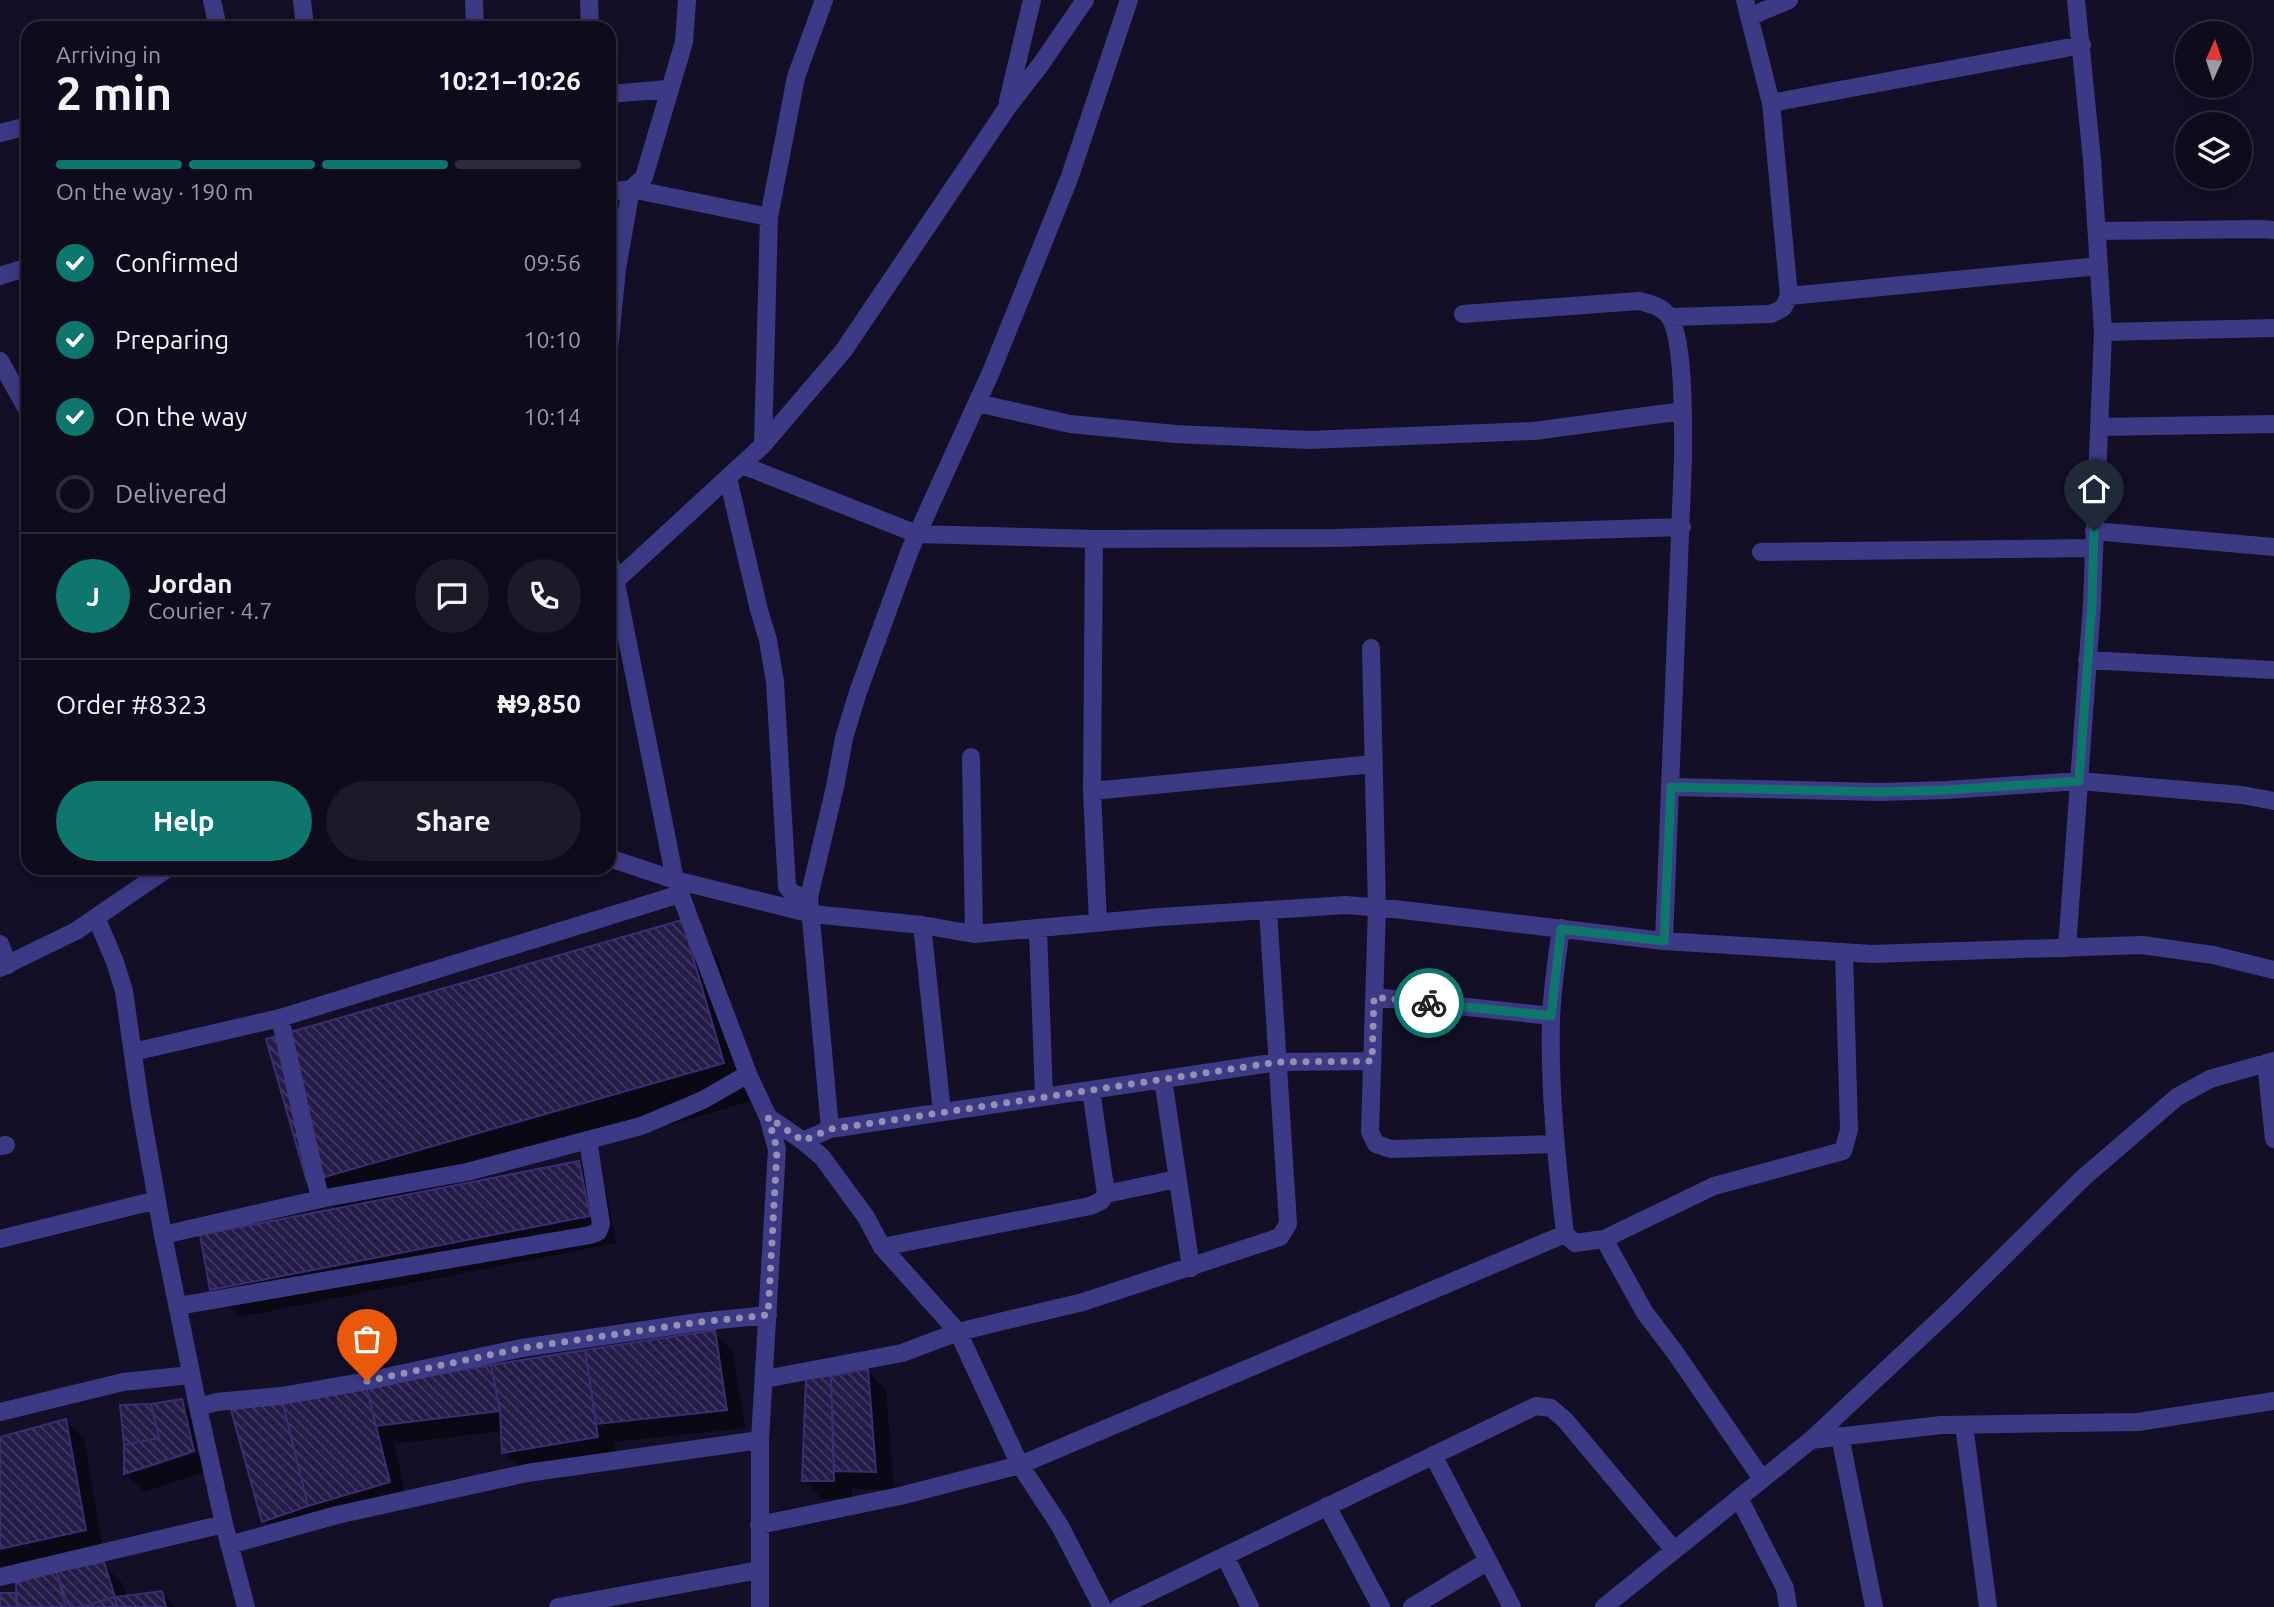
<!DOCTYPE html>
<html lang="en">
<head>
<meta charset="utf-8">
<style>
	body { margin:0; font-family:Ubuntu,sans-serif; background:#1c1929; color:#f1f3f6; height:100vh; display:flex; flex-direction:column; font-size:26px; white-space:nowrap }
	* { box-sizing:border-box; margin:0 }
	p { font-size:23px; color:#9b9ba3 }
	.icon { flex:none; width:38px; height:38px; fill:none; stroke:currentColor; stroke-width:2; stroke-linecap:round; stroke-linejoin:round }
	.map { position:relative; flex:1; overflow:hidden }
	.side { position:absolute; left:21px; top:21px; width:595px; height:854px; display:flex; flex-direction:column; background:#0e0b1c; border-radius:21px; box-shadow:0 4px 18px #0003,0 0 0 2px #2e2b3b }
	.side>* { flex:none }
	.needle { width:46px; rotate:3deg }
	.tools { position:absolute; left:2175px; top:21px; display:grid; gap:14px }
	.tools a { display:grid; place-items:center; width:77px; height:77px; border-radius:50%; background:#0e0b1c; box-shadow:0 4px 18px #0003,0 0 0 2px #2e2b3b; font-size:35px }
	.pin { position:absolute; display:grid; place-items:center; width:60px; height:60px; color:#fff; margin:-72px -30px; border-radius:50% 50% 50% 0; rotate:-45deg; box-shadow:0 0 7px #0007 }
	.pin .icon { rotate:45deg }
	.courier { position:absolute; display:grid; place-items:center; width:70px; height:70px; margin:-35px; border:5px solid #0f766e; border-radius:50%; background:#fff; color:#222; box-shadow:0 2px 9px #0007 }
	.head em { font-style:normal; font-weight:700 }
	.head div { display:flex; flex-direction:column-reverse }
	.head { display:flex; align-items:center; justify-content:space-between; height:119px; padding:0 35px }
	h1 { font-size:46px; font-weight:700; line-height:52px }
	.bar { display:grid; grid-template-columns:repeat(4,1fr); gap:10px 7px; align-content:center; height:84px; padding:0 35px }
	.bar i { height:9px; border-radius:5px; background:#2e2b3b }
	.bar .active { background:#0f766e }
	.bar p { grid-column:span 4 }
	.line { display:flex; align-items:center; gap:18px; padding:0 35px; border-top:2px solid #2e2b3b }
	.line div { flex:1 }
	.round { display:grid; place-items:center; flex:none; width:74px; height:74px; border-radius:37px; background:#1c1929 }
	ol { padding:0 35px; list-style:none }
	li { display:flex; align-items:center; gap:21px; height:77px }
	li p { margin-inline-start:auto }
	li .icon { padding:7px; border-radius:50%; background:#0f766e; color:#fff; stroke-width:4 }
	li:last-child { color:#9b9ba3 }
	li i { width:38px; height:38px; border:4px solid #2e2b3b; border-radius:50% }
	.button { display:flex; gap:14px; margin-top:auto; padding:14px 35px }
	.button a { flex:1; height:80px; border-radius:42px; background:#0f766e; color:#fff; font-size:28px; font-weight:700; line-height:80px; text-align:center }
	.button a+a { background:#1c1929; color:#f1f3f6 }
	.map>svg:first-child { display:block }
</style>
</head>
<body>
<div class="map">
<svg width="2274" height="1607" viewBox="0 0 2274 1607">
	<defs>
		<pattern id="building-back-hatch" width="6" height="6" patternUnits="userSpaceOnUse" patternTransform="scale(1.75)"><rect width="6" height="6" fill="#241b47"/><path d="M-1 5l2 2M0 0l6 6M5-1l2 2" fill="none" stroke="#433b63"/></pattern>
	</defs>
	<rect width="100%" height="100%" fill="#130f26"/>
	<path fill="#0007" fill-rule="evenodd" d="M682,922L718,958L759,1099L472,1181L473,1184L578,1163L606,1191L616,1243L240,1317L212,1289L338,1210L309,1181Z
		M714,1332L733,1351L745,1428L614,1442L616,1455L522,1471L504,1452L503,1431L394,1444L407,1501L327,1524L283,1540L264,1521L233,1411Z
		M868,1371L886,1390L894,1490L852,1489V1499H822L804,1480L831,1378Z
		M181,1401L200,1420L211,1470L144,1492L126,1474L122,1407L151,1406ZM202,1447L203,1450L141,1471V1467Z
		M66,1421L84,1439L103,1548L0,1571V1439Z
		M103,1564L122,1583L127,1597L161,1593L176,1607H0V1595H17L56,1572Z"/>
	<path fill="url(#building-back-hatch)" stroke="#3b2d73" stroke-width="2" d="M682,920L724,1063L307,1182L266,1039Z
		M579,1161L590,1216L210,1290L200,1235Z
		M715,1330L727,1410L596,1424L585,1350Z
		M585,1350L598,1437L502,1453L500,1411L491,1365Z
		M491,1365L500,1411L376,1426L366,1386Z
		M868,1369L876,1472L834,1471L831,1376Z
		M831,1376L834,1481H802L806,1377Z
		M366,1386L390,1482L308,1506L282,1400Z
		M182,1399L194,1451L124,1474V1445L159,1438L151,1404Z
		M282,1400L308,1506L262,1522L231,1410Z
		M151,1404L159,1438L124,1445L120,1405Z
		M66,1419L86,1530L0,1549V1437Z
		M104,1562L115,1597L81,1607H69L56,1571Z
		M56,1571L66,1607H17L16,1583Z
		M162,1591L166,1607H117L115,1597Z
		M0,1593H15L17,1607H0Z
		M115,1597L117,1607H81Z"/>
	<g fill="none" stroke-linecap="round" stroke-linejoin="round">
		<path stroke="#3d3a85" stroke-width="18" d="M212,0L218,28
			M302,0L305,28
			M474,0L475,28
			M589,0L590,28
			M1749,17L1789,0
			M609,94L669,89
			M1008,101L1032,0
			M1771,103L2082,45
			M0,133L28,126
			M609,192L631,189L769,217
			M2097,231L2259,229L2274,230
			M0,276L28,267
			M1789,296L2099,266
			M1463,314L1639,301C1650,304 1661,306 1668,315C1685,335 1683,429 1683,459L1664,941
			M1670,317L1771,314L1783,308L1789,296L1771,103L1745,0
			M2103,332L2274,328
			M609,349L617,269L631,189L644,177L684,42L687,0
			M0,361L28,411
			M977,403L1070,424L1175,434L1309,440L1534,431L1683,411
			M2099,427L2274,424
			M763,445L769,217L796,77L824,0
			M742,465L917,534L1094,539L1336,538L1682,527
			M728,478L759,610L768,640L775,682L787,887L793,894L809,897
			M2094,531L2274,547
			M1094,539L1092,791L1098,923
			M1761,552L2094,548
			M609,559L616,583L675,880L748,1074L768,1117L777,1149L760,1440V1607
			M609,587L763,445L844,350L1007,108L1041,64L1085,0
			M1371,648L1377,908L1370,1132L1376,1144L1391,1149L1555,1144
			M2087,660L2274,670
			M971,757L974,934
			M1671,787L1880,792L1947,790L2079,781L2242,795L2274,801
			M1092,791L1374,764
			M609,858L675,880L812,914L922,925L974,934L1160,917L1346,905L1394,909L1664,941L1872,954L2142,945L2213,955L2274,970
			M96,917L115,962L124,991L140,1104L163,1235L198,1407L224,1524L246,1607
			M922,925L942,1112
			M1561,928C1557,958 1552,989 1551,1019C1549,1091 1557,1162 1565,1234L1575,1243L1604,1239L1714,1186L1843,1151L1849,1130L1844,952
			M1038,929L1044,1097
			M0,944L8,965
			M2067,948L2092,603L2103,332L2092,160L2076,0
			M0,968L76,931L168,868
			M1374,997L1551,1016
			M280,1018L320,1199
			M133,1052L280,1018L680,894
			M2266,1063L2274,1139
			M1163,1079L1191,1268
			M768,1117L803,1141L822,1157L866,1217L882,1247L958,1332L1020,1465L1060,1526L1102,1607
			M830,1129L809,897L835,787L844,738L858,692L910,550L991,372L1069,179L1129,0
			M803,1141L830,1129L1278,1062L1372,1061
			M0,1146L6,1145
			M1106,1194L1177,1179
			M163,1235L320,1199L467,1172L641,1126L703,1100L748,1074
			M0,1239L157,1200
			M1604,1239L1645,1313L1674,1351L1762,1479
			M882,1247L1090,1206L1101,1201L1106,1194L1091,1090
			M178,1306L590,1235L598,1232L601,1224L588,1140
			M765,1379L902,1353L958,1332L1083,1302L1280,1237L1288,1224L1268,910
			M198,1407L217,1402L281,1396L367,1381L522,1348L699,1322L768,1315
			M0,1412L123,1382L191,1375
			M1964,1425L1988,1607
			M1840,1436L1874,1607
			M1811,1440L1941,1425L2138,1422L2274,1401
			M1433,1455L1512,1607
			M1739,1498L1785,1588L1788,1607
			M1327,1506L1381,1607
			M759,1525L900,1496L1020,1465L1565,1234
			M229,1545L337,1515L527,1473L760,1440
			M1225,1556L1250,1607
			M0,1577L224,1524
			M558,1607L759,1570
			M1119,1607L1536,1406L1551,1408L1565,1420L1674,1550
			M1412,1607L1488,1561
			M1604,1607L1811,1440L1953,1307L2083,1178L2177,1097L2210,1079L2274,1061"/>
	</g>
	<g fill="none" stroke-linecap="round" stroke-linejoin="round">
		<path stroke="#948fb3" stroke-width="7" stroke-dasharray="0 12.6" d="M367,1381L522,1348L699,1322L768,1315L777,1149L768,1117L803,1141L830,1129L853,1126L1278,1062L1372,1061L1374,997L1429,1003"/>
		<path stroke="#0f766e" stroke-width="9" d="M1429,1003L1551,1016L1561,929L1664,941L1671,787L1880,792L1947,790L2079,781L2092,603L2094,531"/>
	</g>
</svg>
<div class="tools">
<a><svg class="needle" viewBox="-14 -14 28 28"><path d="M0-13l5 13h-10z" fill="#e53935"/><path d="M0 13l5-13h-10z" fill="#9b9ba3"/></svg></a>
<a><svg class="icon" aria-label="layers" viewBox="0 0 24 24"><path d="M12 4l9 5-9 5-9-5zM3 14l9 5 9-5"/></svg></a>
</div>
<div class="pin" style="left:367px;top:1381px;background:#ea580c"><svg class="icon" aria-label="bag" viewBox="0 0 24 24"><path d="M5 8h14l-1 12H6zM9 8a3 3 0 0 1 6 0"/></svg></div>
<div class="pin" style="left:2094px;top:531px;background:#1f2937"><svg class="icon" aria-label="home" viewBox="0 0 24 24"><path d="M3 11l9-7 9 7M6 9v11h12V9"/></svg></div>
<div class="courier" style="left:1429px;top:1003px"><svg class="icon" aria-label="bike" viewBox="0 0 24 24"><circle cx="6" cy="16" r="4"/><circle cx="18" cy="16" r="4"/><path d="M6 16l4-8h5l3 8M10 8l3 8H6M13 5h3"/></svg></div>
<section class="side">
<div class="head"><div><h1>2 min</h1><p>Arriving in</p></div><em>10:21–10:26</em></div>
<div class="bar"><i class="active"></i><i class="active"></i><i class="active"></i><i></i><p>On the way · 190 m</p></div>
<ol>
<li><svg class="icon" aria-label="check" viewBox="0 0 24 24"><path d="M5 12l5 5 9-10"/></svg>Confirmed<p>09:56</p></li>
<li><svg class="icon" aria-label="check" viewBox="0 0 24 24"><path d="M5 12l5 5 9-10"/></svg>Preparing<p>10:10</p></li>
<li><svg class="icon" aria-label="check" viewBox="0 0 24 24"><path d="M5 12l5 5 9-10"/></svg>On the way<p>10:14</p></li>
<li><i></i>Delivered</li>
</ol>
<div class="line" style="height:126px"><b class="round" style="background:#0f766e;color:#fff">J</b><div><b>Jordan</b><p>Courier · 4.7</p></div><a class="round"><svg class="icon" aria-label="chat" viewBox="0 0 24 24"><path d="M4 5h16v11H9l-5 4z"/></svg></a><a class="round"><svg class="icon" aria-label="phone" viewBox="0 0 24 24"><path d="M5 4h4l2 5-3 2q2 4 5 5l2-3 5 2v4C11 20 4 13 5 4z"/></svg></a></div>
<div class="line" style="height:91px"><div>Order #8323</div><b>₦9,850</b></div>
<div class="button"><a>Help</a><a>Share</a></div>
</section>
</div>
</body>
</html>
